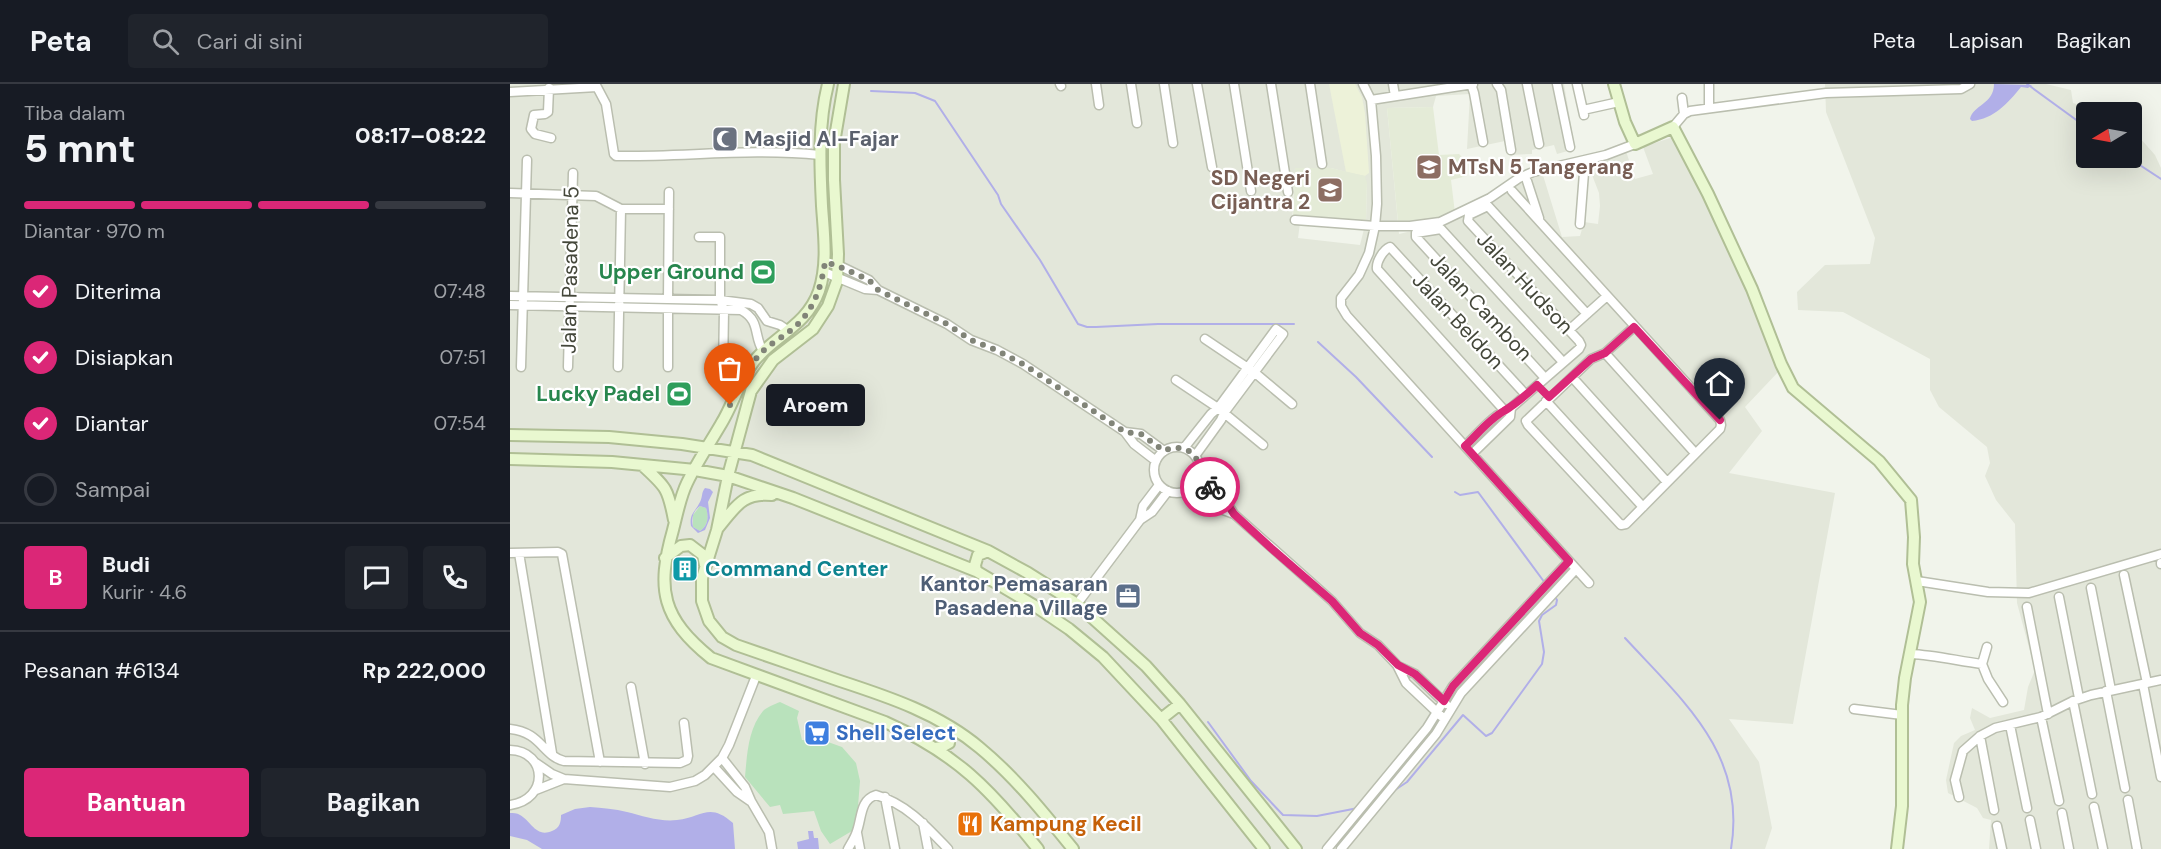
<!DOCTYPE html>
<html lang="id">
<head>
<meta charset="utf-8">
<style>
	body { margin:0; font-family:"DM Sans",sans-serif; background:#20242c; color:#f1f3f6; height:100vh; display:flex; flex-direction:column; font-size:22px; white-space:nowrap }
	* { box-sizing:border-box; margin:0 }
	p { font-size:20px; color:#9ea1a6 }
	.icon { flex:none; width:33px; height:33px; fill:none; stroke:currentColor; stroke-width:2; stroke-linecap:round; stroke-linejoin:round }
	.map { position:relative; flex:1; overflow:hidden }
	.drawer { display:flex; flex-direction:column; background:#171b24; width:510px }
	.drawer>* { flex:none }
	.needle { width:39px; rotate:260deg }
	.fabs { position:absolute; left:1566px; top:18px; display:grid; gap:12px }
	.fabs a { display:grid; place-items:center; width:66px; height:66px; border-radius:6px; background:#171b24; box-shadow:0 6px 24px #0002; font-size:30px }
	.pin { position:absolute; display:grid; place-items:center; width:51px; height:51px; color:#fff; margin:-62px -26px; border-radius:50% 50% 50% 0; rotate:-45deg; box-shadow:0 0 6px #0007 }
	.pin .icon { rotate:45deg }
	.courier { position:absolute; display:grid; place-items:center; width:60px; height:60px; margin:-30px; border:4px solid #db2777; border-radius:50%; background:#fff; color:#222; box-shadow:0 2px 8px #0007 }
	.bubble { position:absolute; height:42px; border-radius:6px; background:#171b24; box-shadow:0 6px 24px #0002; font-size:20px; font-weight:800; line-height:42px; text-align:center }
	.head em { font-style:normal; font-weight:800 }
	.head div { display:flex; flex-direction:column-reverse }
	.head { display:flex; align-items:center; justify-content:space-between; height:102px; padding:0 24px }
	h1 { font-size:39px; font-weight:800; line-height:45px }
	.bar { display:grid; grid-template-columns:repeat(4,1fr); gap:9px 6px; align-content:center; height:72px; padding:0 24px }
	.bar i { height:8px; border-radius:4px; background:#363941 }
	.bar .current { background:#db2777 }
	.bar p { grid-column:span 4 }
	.line { display:flex; align-items:center; gap:15px; padding:0 24px; border-top:2px solid #363941 }
	.line div { flex:1 }
	.round { display:grid; place-items:center; flex:none; width:63px; height:63px; border-radius:6px; background:#20242c }
	ol { padding:0 24px; list-style:none }
	li { display:flex; align-items:center; gap:18px; height:66px }
	li p { margin-inline-start:auto }
	li .icon { padding:6px; border-radius:50%; background:#db2777; color:#fff; stroke-width:4 }
	li:last-child { color:#9ea1a6 }
	li i { width:33px; height:33px; border:3px solid #363941; border-radius:50% }
	.primary-button { display:flex; gap:12px; margin-top:auto; padding:12px 24px }
	.primary-button a { flex:1; height:69px; border-radius:6px; background:#db2777; color:#fff; font-size:24px; font-weight:800; line-height:69px; text-align:center }
	.primary-button a+a { background:#20242c; color:#f1f3f6 }
	header { display:flex; align-items:center; gap:36px; box-sizing:border-box; height:84px; padding:0 30px; background:#171b24; border-bottom:2px solid #363941 }
	header strong { font-size:28px }
	nav { display:flex; gap:33px; margin-inline-start:auto; font-size:21px }
	.search { width:420px; height:54px; background:#20242c; display:flex; align-items:center; gap:15px; box-sizing:border-box; padding:0 21px; border-radius:6px; color:#9ea1a6; font-size:22px }
	main { display:flex; flex:1; min-height:0 }
	.map>svg:first-child { display:block }
</style>
</head>
<body>
<header>
<strong>Peta</strong>
<div class="search"><svg class="icon" aria-label="search" viewBox="0 0 24 24"><circle cx="10" cy="10" r="6"/><path d="M15 15l6 6"/></svg>Cari di sini</div>
<nav><a>Peta</a><a>Lapisan</a><a>Bagikan</a></nav>
</header>
<main>
<section class="drawer">
<div class="head"><div><h1>5 mnt</h1><p>Tiba dalam</p></div><em>08:17–08:22</em></div>
<div class="bar"><i class="current"></i><i class="current"></i><i class="current"></i><i></i><p>Diantar · 970 m</p></div>
<ol>
<li><svg class="icon" aria-label="check" viewBox="0 0 24 24"><path d="M5 12l5 5 9-10"/></svg>Diterima<p>07:48</p></li>
<li><svg class="icon" aria-label="check" viewBox="0 0 24 24"><path d="M5 12l5 5 9-10"/></svg>Disiapkan<p>07:51</p></li>
<li><svg class="icon" aria-label="check" viewBox="0 0 24 24"><path d="M5 12l5 5 9-10"/></svg>Diantar<p>07:54</p></li>
<li><i></i>Sampai</li>
</ol>
<div class="line" style="height:108px"><b class="round" style="background:#db2777;color:#fff">B</b><div><b>Budi</b><p>Kurir · 4.6</p></div><a class="round"><svg class="icon" aria-label="chat" viewBox="0 0 24 24"><path d="M4 5h16v11H9l-5 4z"/></svg></a><a class="round"><svg class="icon" aria-label="phone" viewBox="0 0 24 24"><path d="M5 4h4l2 5-3 2q2 4 5 5l2-3 5 2v4C11 20 4 13 5 4z"/></svg></a></div>
<div class="line" style="height:78px"><div>Pesanan #6134</div><b>Rp 222,000</b></div>
<div class="primary-button"><a>Bantuan</a><a>Bagikan</a></div>
</section>
<div class="map">
<svg width="1651" height="765" viewBox="0 0 1651 765">
	<rect width="100%" height="100%" fill="#f1f4eb"/>
	<path fill="#e3e7da" fill-rule="evenodd" d="M0,0H1054L1065,65L1047,70L1044,61L1022,66V70L998,71L995,57L957,65L960,10L926,12L923,23L877,24L889,150L935,139L1013,93L1032,88L1052,153L1070,152L1074,138L1088,140L1090,122L1089,109L1077,78L1116,67L1125,95L1143,90L1133,63L1166,52L1178,85L1196,115L1247,221L1270,286L1235,323L1252,347L1219,389L1325,409L1283,640L1219,635L1249,678L1262,744L1255,765H0ZM785,84H821L836,88L857,99L856,137L850,161L788,154L790,139L782,138Z
		M1315,0H1536L1561,6L1563,19L1592,28H1576V74H1622V45L1645,71L1651,84V765H1479L1481,736L1473,734L1467,724L1438,709L1436,696L1444,659L1451,652L1465,646L1460,634L1462,624L1480,634L1514,626L1518,603L1525,586L1507,519L1505,440L1486,416L1475,392L1480,379L1477,363L1429,323L1420,306V275L1333,228L1288,226L1287,208L1315,181L1360,180L1365,154L1316,28Z"/>
	<path fill="#edf2d9" d="M819,0H845L852,13L855,29L859,89L855,92L836,88Z"/>
	<path fill="#e4ebd7" d="M923,23L929,71L949,70L952,73L957,92L941,96L945,129L931,134L888,138L877,24Z
		M785,84H821L855,92L857,99L856,137L783,133Z"/>
	<path fill="#b9e2bc" d="M190,422L196,424C199,433 198,442 190,447L183,443V431Z
		M270,618L289,627L287,634L292,656L318,658L332,663L346,679L350,697L347,735L342,747L320,760L311,747L304,727L273,730L270,721L260,723L235,693C237,671 238,645 253,627C257,623 265,620 270,618Z"/>
	<path fill="#b1afe8" fill-rule="evenodd" d="M1484,0L1522,1L1518,4L1511,3C1498,19 1484,35 1462,37L1460,35C1463,21 1484,20 1484,0Z
		M195,404L200,405L203,408L198,418L200,434L195,446L188,449L181,442C179,430 185,428 190,418C193,412 191,409 195,404ZM190,422L196,424C199,433 198,442 190,447L183,443C181,434 183,427 190,422Z
		M80,723C92,724 105,725 117,728C133,732 150,738 167,736C193,733 199,718 223,739L225,765H32L17,756L0,752V729C3,729 7,729 10,731C21,737 26,754 42,747C50,744 51,738 51,731L65,725Z
		M298,747H303L304,754H308L309,765H288L287,758L299,755Z"/>
	<g fill="none" stroke-linecap="round" stroke-linejoin="round">
		<path stroke="#b1afe8" stroke-width="2" d="M1517,0L1576,43
			M361,7L405,9L425,17L488,111L491,120L530,176L568,240L577,243H586L648,240H784
			M1619,74L1651,95
			M808,258L846,293L922,373
			M945,408L950,411L968,408L1035,499
			M1115,554C1173,617 1237,670 1221,765
			M698,638L741,697L773,731L807,732L848,724
			M882,708L897,698L953,631L976,652L982,649L1032,580L1034,568L1029,537L1032,531L1046,521L1047,516L1045,513"/>
		<defs>
			<path id="street" d="M550,0L551,2
				M586,0L589,21
				M621,0L627,39
				M654,0L663,59
				M687,0L702,83
				M724,0L741,107
				M761,0L778,108
				M800,0L812,80
				M853,0L861,16L866,72L867,120L865,142L859,169L849,191L831,214V222L837,232L1079,499
				M883,0L885,12
				M961,0L964,9L973,58
				M987,0L991,6L1001,66
				M1017,0L1029,60
				M1047,0L1060,63
				M1067,0L1074,31
				M1199,0V24
				M39,4L38,28L35,30L24,31L21,45L25,50L41,54
				M0,8L87,3L96,20L104,70L106,72C174,73 242,64 310,71
				M1172,14L1174,30
				M861,16L963,0
				M1073,26L1109,18
				M1163,43L1174,30L1180,27L1316,9L1451,5L1460,0
				M1017,97L1029,134
				M1002,107L1210,336L1211,341L1210,345L1116,440L1111,441L1018,341L1016,337L1081,275L1095,269L1124,243
				M0,109L86,112L111,125H159
				M785,136L865,142H900L930,138L980,114L1009,94L1023,88L1096,71L1125,60
				M1070,140L1075,76
				M189,153H210V216L214,226L213,287
				M315,178L328,181L359,196L368,206L437,240L461,256L487,266L513,280L615,348L624,360L646,377
				M314,188L355,205L368,206
				M0,212L210,216L241,220L248,224L257,237L270,241L279,247
				M158,215L159,108
				M0,221L231,226C251,237 243,251 253,267
				M1059,246L1097,212
				M695,255L744,288L782,320
				M1095,269L1185,369
				M11,283L17,76
				M58,283L63,89
				M108,283L111,125
				M158,283V225
				M1062,293L1157,398
				M1035,294L906,153V149L931,145L1053,278
				M666,296L708,324L753,361
				M1036,317L1133,423
				M994,326L867,185C866,178 873,166 880,163L1016,311
				M615,348L631,350L654,367
				M955,362C968,350 983,330 1001,324L1069,265L1071,261L1069,257L958,137L959,131L978,122L1077,230
				M644 386a23 23 0 1 1 46 0a23 23 0 1 1-46 0Z
				M674,364L701,330L708,324L766,245L773,250L714,329L711,336L685,372
				M962,370L1000,333L1001,324
				M689,394L715,416L724,430L822,517L850,549L868,561L887,581L896,599L931,632
				M682,404L708,424L724,430
				M630,436L633,422L649,401
				M0,469L48,468L52,470L90,678
				M9,469L42,669
				M1651,479V480
				M1614,491L1637,599
				M1407,497L1478,508L1519,509L1651,470
				M1581,504L1601,606
				M1549,513L1569,614
				M567,520L630,436L642,428L658,407
				M1517,523L1538,630
				M1400,570C1425,571 1448,577 1472,580L1477,563
				M1472,580L1478,595L1493,618
				M888,582L905,590L936,620
				M1633,600L1651,693
				M121,603L135,680
				M1596,607L1615,704
				M1563,617L1582,710
				M1344,625L1392,631
				M1531,633L1549,717
				M1500,641L1517,724
				M0,645C31,648 33,672 54,677L170,679L177,676L178,672L174,639
				M1470,652L1484,726
				M0,666C38,667 39,716 0,721
				M212,674L235,703L241,717L259,748L262,765
				M26,679L42,690L54,695L26,706
				M204,683L227,708L240,717
				M54,695L160,703L185,697L195,691L212,674L219,661L246,592
				M375,713L385,765
				M1449,713L1445,696L1453,667L1470,652L1485,644L1531,633L1563,617L1581,611L1651,596
				M1618,716L1627,765
				M1584,723L1593,765
				M1552,729L1559,765
				M1520,736L1526,765
				M413,739L418,765
				M1487,742L1492,765
				M347,749L350,765
				M338,765C341,759 345,754 347,747C352,733 350,716 366,711C397,720 417,743 438,765
				M817,765L917,644L943,602L1059,477
				M831,765L926,650L951,609L1066,485"/>
			<path id="secondary" d="M318,0C308,40 310,82 312,122C314,151 318,180 309,207C297,241 266,251 245,276C229,296 224,319 211,340C200,359 187,378 177,399C170,413 167,431 163,446C146,506 152,534 201,574L375,638C446,669 481,706 528,765
				M334,0L324,59V96L328,170L327,197L318,222L303,245L263,276L241,307L218,392L207,446L192,494V517L199,537L212,553L226,561C261,573 295,585 330,597C379,613 430,630 470,664C505,693 534,729 563,765
				M1104,0L1115,38L1125,60L1163,43L1198,110L1242,205L1271,280L1283,304L1369,377L1401,416L1404,453L1403,480L1410,518L1395,594L1392,621V722L1387,765
				M0,351L99,353L172,360L242,371L478,467L518,489L567,520L636,582L670,620L786,765
				M0,375L102,378L185,386L218,392L283,414L466,487L525,522L559,545L593,573L651,635L754,765
				M132,381C156,403 158,404 164,436
				M208,444C225,424 232,408 262,411
				M155,474L171,462L180,461L193,471L195,481
				M466,487L465,481L468,471L478,467
				M651,635L670,620
				M425,664L432,663L439,659V643"/>
		</defs>
		<use href="#street" stroke="#babeaf" stroke-width="11"/>
		<use href="#secondary" stroke="#b0bf95" stroke-width="14"/>
		<use href="#street" stroke="#fff" stroke-width="8"/>
		<use href="#secondary" stroke="#e9f8d0" stroke-width="10"/>
	</g>
	<g fill="none" stroke-linecap="round" stroke-linejoin="round">
		<path stroke="#818478" stroke-width="6" stroke-dasharray="0 10.8" d="M220,321C228,302 237,284 251,269C260,260 271,254 280,247C303,229 311,205 315,178L328,182L359,196L368,206L437,240L461,256L486,266L513,280L615,348L631,350L654,367C675,357 693,372 689,394L700,403"/>
		<path stroke="#db2777" stroke-width="8" d="M700,403L715,416L724,430L761,464L822,517L850,549L868,561L888,581L905,590L934,617L943,602L1059,477L955,362C967,351 979,335 994,327C1007,319 1015,312 1027,301L1039,313L1081,275L1095,269L1124,243L1210,336"/>
	</g>
	<defs>
		<symbol id="mosque-square" viewBox="-11 -11 22 22"><rect x="-9" y="-9" width="18" height="18" rx="4" fill="#6b7280" stroke="#fff"/><path d="M3.5-4.9A6 6 0 1 0 3.5 4.9A5 5 0 1 1 3.5-4.9Z" fill="#fff"/></symbol>
		<symbol id="school-square" viewBox="-11 -11 22 22"><rect x="-9" y="-9" width="18" height="18" rx="4" fill="#8d6e63" stroke="#fff"/><path d="M0-5L7-2L0 1L-7-2ZM-4 1L0 2.5L4 1V4Q0 6-4 4Z" fill="#fff"/></symbol>
		<symbol id="stadium-square" viewBox="-11 -11 22 22"><rect x="-9" y="-9" width="18" height="18" rx="4" fill="#2e9e5b" stroke="#fff"/><path d="M0-5a6.5 5 0 1 0 0 10a6.5 5 0 1 0 0-10ZM-3.5-1.8h7v3.6h-7Z" fill="#fff"/></symbol>
		<symbol id="building-square" viewBox="-11 -11 22 22"><rect x="-9" y="-9" width="18" height="18" rx="4" fill="#0f9aa8" stroke="#fff"/><path d="M-4-6H4V6H1V3H-1V6H-4ZM-2.5-4.3h1.7v1.8h-1.7ZM.8-4.3h1.7v1.8H.8ZM-2.5-1h1.7V.8h-1.7ZM.8-1h1.7V.8H.8Z" fill="#fff"/></symbol>
		<symbol id="office-square" viewBox="-11 -11 22 22"><rect x="-9" y="-9" width="18" height="18" rx="4" fill="#5c6f8a" stroke="#fff"/><path d="M-6-3h4V-5.5h4V-3h4V5H-6ZM-1-4.5V-3h2v-1.5ZM-6 0V1H6V0Z" fill="#fff"/></symbol>
		<symbol id="supermarket-square" viewBox="-11 -11 22 22"><rect x="-9" y="-9" width="18" height="18" rx="4" fill="#3f7fe0" stroke="#fff"/><path d="M-6-5.5h2.5l.6 2H6L4.5 2H-2.5L-4.4-4H-6ZM-1.5 3.2a1.3 1.3 0 1 0 .1 0ZM3 3.2a1.3 1.3 0 1 0 .1 0Z" fill="#fff"/></symbol>
		<symbol id="restaurant-square" viewBox="-11 -11 22 22"><rect x="-9" y="-9" width="18" height="18" rx="4" fill="#e8710a" stroke="#fff"/><path d="M-5-6h1v4h1v-4h1v4h1v-4h1v5L-1.5 .5V6h-2V.5L-5-1ZM5-6V6H3V1.5H1.5Q1.5-4 5-6Z" fill="#fff"/></symbol>
	</defs>
	<g fill-rule="evenodd">
		<use href="#mosque-square" x="200" y="40" width="30" height="30"/>
		<use href="#school-square" x="904" y="68" width="30" height="30"/>
		<use href="#school-square" x="805" y="91" width="30" height="30"/>
		<use href="#stadium-square" x="238" y="173" width="30" height="30"/>
		<use href="#stadium-square" x="154" y="295" width="30" height="30"/>
		<use href="#building-square" x="160" y="470" width="30" height="30"/>
		<use href="#office-square" x="603" y="497" width="30" height="30"/>
		<use href="#supermarket-square" x="292" y="634" width="30" height="30"/>
		<use href="#restaurant-square" x="445" y="725" width="30" height="30"/>
	</g>
	<g text-anchor="middle" stroke-width="4.5" stroke-linejoin="round" paint-order="stroke">
		<g font-size="21" font-weight="bold" fill="#5b616d" stroke="#fff" text-anchor="start">
			<text x="234" y="62">Masjid Al-Fajar</text>
		</g>
		<g font-size="21" font-weight="bold" fill="#785e54" stroke="#fff" text-anchor="start">
			<text x="938" y="90">MTsN 5 Tangerang</text>
			<text x="800" y="101" text-anchor="end">SD Negeri<tspan x="800" dy="24">Cijantra 2</tspan></text>
		</g>
		<g font-size="21" fill="#44473a" stroke="#fff">
			<text transform="translate(60 186) rotate(-89)" y="7">Jalan Pasadena 5</text>
			<text transform="translate(1015 199) rotate(47)" y="7">Jalan Hudson</text>
			<text transform="translate(971 223) rotate(47)" y="7">Jalan Cambon</text>
			<text transform="translate(948 237) rotate(47)" y="7">Jalan Beldon</text>
		</g>
		<g font-size="21" font-weight="bold" fill="#27864d" stroke="#fff" text-anchor="end">
			<text x="234" y="195">Upper Ground</text>
			<text x="150" y="317">Lucky Padel</text>
		</g>
		<g font-size="21" font-weight="bold" fill="#0d838f" stroke="#fff" text-anchor="start">
			<text x="195" y="492">Command Center</text>
		</g>
		<g font-size="21" font-weight="bold" fill="#4e5e75" stroke="#fff" text-anchor="end">
			<text x="598" y="507">Kantor Pemasaran<tspan x="598" dy="24">Pasadena Village</tspan></text>
		</g>
		<g font-size="21" font-weight="bold" fill="#366cbe" stroke="#fff" text-anchor="start">
			<text x="326" y="656">Shell Select</text>
		</g>
		<g font-size="21" font-weight="bold" fill="#c56008" stroke="#fff" text-anchor="start">
			<text x="480" y="747">Kampung Kecil</text>
		</g>
	</g>
</svg>
<div class="fabs">
<a><svg class="needle" viewBox="-14 -14 28 28"><path d="M0-13l5 13h-10z" fill="#e53935"/><path d="M0 13l5-13h-10z" fill="#9ea1a6"/></svg></a>
</div>
<div class="pin" style="left:220px;top:321px;background:#ea580c"><svg class="icon" aria-label="bag" viewBox="0 0 24 24"><path d="M5 8h14l-1 12H6zM9 8a3 3 0 0 1 6 0"/></svg></div>
<div class="pin" style="left:1210px;top:336px;background:#1f2937"><svg class="icon" aria-label="home" viewBox="0 0 24 24"><path d="M3 11l9-7 9 7M6 9v11h12V9"/></svg></div>
<div class="courier" style="left:700px;top:403px"><svg class="icon" aria-label="bike" viewBox="0 0 24 24"><circle cx="6" cy="16" r="4"/><circle cx="18" cy="16" r="4"/><path d="M6 16l4-8h5l3 8M10 8l3 8H6M13 5h3"/></svg></div>
<div class="bubble" style="left:256px;top:300px;width:99px">Aroem</div>
</div>
</main>
</body>
</html>
